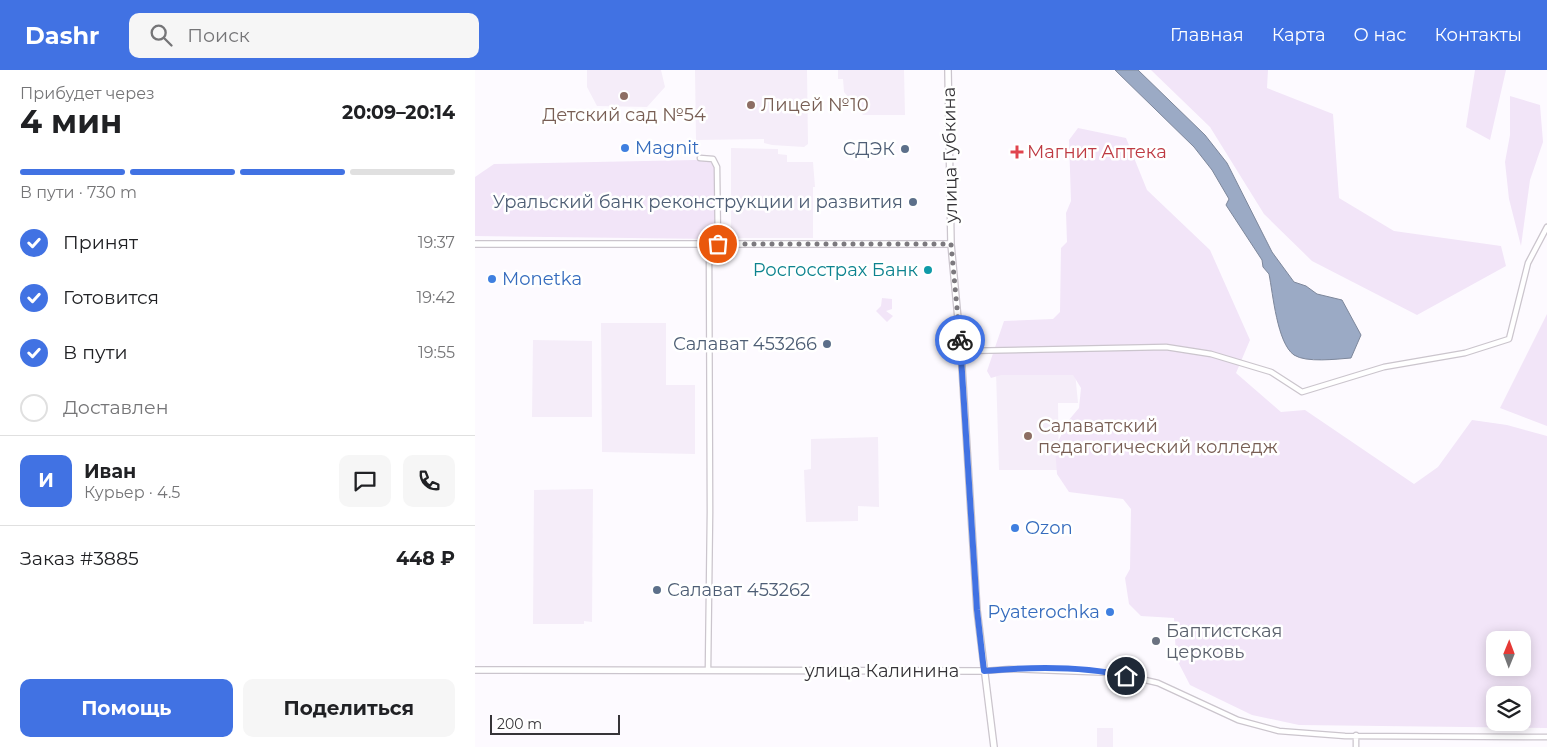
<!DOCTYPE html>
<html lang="ru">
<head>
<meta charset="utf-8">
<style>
	body { margin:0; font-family:Montserrat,sans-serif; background:#f6f6f6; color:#202124; height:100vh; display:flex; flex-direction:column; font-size:19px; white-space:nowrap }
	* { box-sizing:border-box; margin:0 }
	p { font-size:16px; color:#757577 }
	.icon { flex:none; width:28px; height:28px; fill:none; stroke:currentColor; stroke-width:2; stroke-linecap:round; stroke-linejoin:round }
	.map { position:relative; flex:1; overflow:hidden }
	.side { display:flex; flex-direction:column; background:#fff; width:475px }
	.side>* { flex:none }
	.needle { width:32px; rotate:1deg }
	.tools { position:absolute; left:1011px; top:561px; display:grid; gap:10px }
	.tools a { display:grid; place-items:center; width:45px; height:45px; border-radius:10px; background:#fff; box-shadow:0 2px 12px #0003; font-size:25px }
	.scale { position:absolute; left:15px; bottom:12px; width:130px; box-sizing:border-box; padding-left:5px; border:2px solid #363438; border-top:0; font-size:14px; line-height:18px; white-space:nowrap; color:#363438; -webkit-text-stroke:4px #fff; paint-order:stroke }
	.pin { position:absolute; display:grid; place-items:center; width:42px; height:42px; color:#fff; margin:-21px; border:2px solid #fff; border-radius:50%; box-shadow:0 1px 5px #0007 }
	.courier { position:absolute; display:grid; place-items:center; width:50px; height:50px; margin:-25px; border:4px solid #4172e3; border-radius:50%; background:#fff; color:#222; box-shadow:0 1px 6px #0007 }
	.summary em { font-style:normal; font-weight:700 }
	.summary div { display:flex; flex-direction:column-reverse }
	.summary { display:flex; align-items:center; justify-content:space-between; height:85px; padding:0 20px }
	h1 { font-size:32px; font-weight:700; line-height:38px }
	.bar { display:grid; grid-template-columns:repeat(4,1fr); gap:8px 5px; align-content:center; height:60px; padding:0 20px }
	.bar i { height:6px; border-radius:4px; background:#e0e0e0 }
	.bar .on { background:#4172e3 }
	.bar p { grid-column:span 4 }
	.line { display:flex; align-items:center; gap:12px; padding:0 20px; border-top:1px solid #e0e0e0 }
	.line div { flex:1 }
	.round { display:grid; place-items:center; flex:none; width:52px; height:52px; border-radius:10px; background:#f6f6f6 }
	ol { padding:0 20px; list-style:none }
	li { display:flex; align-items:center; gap:15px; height:55px }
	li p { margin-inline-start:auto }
	li .icon { padding:5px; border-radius:50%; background:#4172e3; color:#fff; stroke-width:4 }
	li:last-child { color:#757577 }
	li i { width:28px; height:28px; border:2px solid #e0e0e0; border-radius:50% }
	.button { display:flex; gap:10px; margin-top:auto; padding:10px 20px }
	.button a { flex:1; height:58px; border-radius:10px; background:#4172e3; color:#fff; font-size:20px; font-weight:700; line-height:58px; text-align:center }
	.button a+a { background:#f6f6f6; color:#202124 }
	header { display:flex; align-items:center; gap:30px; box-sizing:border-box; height:70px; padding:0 25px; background:#4172e3; color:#fff }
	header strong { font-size:24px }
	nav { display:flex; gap:28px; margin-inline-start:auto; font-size:18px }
	.search { width:350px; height:45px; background:#f6f6f6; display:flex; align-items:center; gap:12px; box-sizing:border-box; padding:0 18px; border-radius:10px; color:#757577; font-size:19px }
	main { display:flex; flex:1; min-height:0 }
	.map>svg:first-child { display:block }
</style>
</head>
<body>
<header>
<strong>Dashr</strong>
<div class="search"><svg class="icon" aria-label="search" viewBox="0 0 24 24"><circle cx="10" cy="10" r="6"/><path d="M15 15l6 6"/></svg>Поиск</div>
<nav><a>Главная</a><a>Карта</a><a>О нас</a><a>Контакты</a></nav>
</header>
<main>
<section class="side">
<div class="summary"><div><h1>4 мин</h1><p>Прибудет через</p></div><em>20:09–20:14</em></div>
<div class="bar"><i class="on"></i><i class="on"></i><i class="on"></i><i></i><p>В пути · 730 m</p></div>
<ol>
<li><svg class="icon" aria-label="check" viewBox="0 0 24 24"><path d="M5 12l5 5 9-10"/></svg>Принят<p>19:37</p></li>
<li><svg class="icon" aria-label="check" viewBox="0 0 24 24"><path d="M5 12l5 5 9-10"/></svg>Готовится<p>19:42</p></li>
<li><svg class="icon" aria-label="check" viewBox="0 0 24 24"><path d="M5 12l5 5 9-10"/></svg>В пути<p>19:55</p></li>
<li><i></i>Доставлен</li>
</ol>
<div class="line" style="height:90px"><b class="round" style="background:#4172e3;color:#fff">И</b><div><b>Иван</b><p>Курьер · 4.5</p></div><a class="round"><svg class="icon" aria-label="chat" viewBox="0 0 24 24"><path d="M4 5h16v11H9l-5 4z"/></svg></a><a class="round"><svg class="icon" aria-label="phone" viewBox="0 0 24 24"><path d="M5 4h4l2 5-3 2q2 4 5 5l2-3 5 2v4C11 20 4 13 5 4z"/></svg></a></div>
<div class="line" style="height:65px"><div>Заказ #3885</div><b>448 ₽</b></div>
<div class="button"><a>Помощь</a><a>Поделиться</a></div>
</section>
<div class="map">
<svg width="1072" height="677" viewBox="0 0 1072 677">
	<rect width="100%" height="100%" fill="#fdfaff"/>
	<path fill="#f5edf9" d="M112,0H186L190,17L172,37L122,36L112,17Z
		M220,0H332L333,74L329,77L297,75L289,73V69L221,70Z
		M363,0H429L430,45H388L369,22L368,9H363Z
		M256,78L303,79V84L312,85V92H338L340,117H338V168H256Z
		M126,253H191V315H220V384L127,382Z
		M58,270L117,271V347H57Z
		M521,302H600L603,333H583L584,400H524Z
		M403,367L404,437L383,436V451L331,452L329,400L336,399V369Z
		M118,419L117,552L109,551V554H58L59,420Z
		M622,658H638V677H622Z"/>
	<path fill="#f2e5f8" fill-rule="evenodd" d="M676,0H793L792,18L858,44L864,128L919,161L1026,176L1031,196L942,245L837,191L789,144L735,57Z
		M1000,0H1031L1015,70L991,57Z
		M1035,26L1065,35L1068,72L1055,110L1046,176L1034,129L1030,92L1035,65Z
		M603,58L651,68L672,120L735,180L775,270L761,303L806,342L830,340L939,414L963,397L997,350L1032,355L1072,366V658L824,655L777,645L715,615L701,588L699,548L666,546L654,534L650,508L655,499L656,439L648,429L594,422L582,404L580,378L593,351L604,338L606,318L598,305H526L516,308L512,301L529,251L578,249L585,242L586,178L592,172L591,143L596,131L594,70ZM1020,570H1048V598H1020ZM1020,625H1048V652H1020Z
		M220,90L235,91L239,97L241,162L237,169L0,166V107L19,94Z
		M407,228L417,229V239L411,241L418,246L412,252L401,241L406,236Z
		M1072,244V356L1025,338Z"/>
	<path fill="#9baac5" stroke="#7d879b" d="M640,0H663L730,65L752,93L797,182L819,212L831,216L842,224L867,230L886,265L876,288C862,289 831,293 819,285C802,273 798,224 794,204L788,197L787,190L751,135L754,129L737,100L719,77Z"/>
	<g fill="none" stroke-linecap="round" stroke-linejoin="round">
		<defs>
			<path id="minor" d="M225,88L238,89L242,97L243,174
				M486,281L691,277L736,284L796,302L827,322L909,297L990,283L1034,269L1053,193L1072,157
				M233,600L235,442L234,174
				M509,601L534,599L640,603L683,613L763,650L804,661L870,666L1072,667
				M881,677V665"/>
			<path id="tertiary" d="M473,0L476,174L486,281L502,540L519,677
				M0,174H476
				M0,600L509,601"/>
		</defs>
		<use href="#minor" stroke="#cbc5cd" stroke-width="7"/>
		<use href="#tertiary" stroke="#cbc5cd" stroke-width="8"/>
		<use href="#minor" stroke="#fff" stroke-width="4.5"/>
		<use href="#tertiary" stroke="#fff" stroke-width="5.5"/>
	</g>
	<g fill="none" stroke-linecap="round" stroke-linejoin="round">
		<path stroke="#7c797e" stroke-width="5" stroke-dasharray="0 9" d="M243,174H476L485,270"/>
		<path stroke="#4172e3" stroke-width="6" d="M485,270L502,540L509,601C553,597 608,596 651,606"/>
	</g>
	<g fill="#8d6e63" stroke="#fff" stroke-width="2">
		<circle cx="149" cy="26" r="5"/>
		<circle cx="276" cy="35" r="5"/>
		<circle cx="553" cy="366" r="5"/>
	</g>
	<g fill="#3f7fe0" stroke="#fff" stroke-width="2">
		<circle cx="150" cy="78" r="5"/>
		<circle cx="17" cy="209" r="5"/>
		<circle cx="540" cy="458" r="5"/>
		<circle cx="635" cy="542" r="5"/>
	</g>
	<g fill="#5c6f8a" stroke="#fff" stroke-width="2">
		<circle cx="430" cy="79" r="5"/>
		<circle cx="438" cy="132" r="5"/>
		<circle cx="352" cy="274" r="5"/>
		<circle cx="182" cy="520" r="5"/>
	</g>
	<path fill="#e0444e" stroke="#fff" stroke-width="2" d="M539.5 74.5h5v5h5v5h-5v5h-5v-5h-5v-5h5z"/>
	<circle fill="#0f9aa8" stroke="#fff" stroke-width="2" cx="453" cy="200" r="5"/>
	<circle fill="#6b7280" stroke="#fff" stroke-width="2" cx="681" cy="571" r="5"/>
	<g text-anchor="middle" stroke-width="5" stroke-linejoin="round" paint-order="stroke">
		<g font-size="18" fill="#785e54" stroke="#fff" text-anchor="start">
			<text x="286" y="41">Лицей №10</text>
			<text x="149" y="51" text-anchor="middle">Детский сад №54</text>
			<text x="563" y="362">Салаватский<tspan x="563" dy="21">педагогический колледж</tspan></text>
		</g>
		<g font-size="18" fill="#366cbe" stroke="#fff" text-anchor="start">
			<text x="160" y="84">Magnit</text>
			<text x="27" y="215">Monetka</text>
			<text x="550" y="464">Ozon</text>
			<text x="625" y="548" text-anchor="end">Pyaterochka</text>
		</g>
		<g font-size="18" fill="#4e5e75" stroke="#fff" text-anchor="end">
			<text x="420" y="85">СДЭК</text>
			<text x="428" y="138">Уральский банк реконструкции и развития</text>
			<text x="342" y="280">Салават 453266</text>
			<text x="192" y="526" text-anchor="start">Салават 453262</text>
		</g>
		<g font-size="18" fill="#be3a42" stroke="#fff" text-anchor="start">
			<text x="552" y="88">Магнит Аптека</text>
		</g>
		<g font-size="18" fill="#363438" stroke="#fff">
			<text transform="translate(475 85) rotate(-91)" y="6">улица Губкина</text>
			<text x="407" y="607">улица Калинина</text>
		</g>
		<g font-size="18" fill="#0d838f" stroke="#fff" text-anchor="end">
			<text x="443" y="206">Росгосстрах Банк</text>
		</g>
		<g font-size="18" fill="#5b616d" stroke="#fff" text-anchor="start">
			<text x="691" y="567">Баптистская<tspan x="691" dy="21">церковь</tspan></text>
		</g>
	</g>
</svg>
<div class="tools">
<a><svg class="needle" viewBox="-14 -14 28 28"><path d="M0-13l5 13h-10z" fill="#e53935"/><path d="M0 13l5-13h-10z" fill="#757577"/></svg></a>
<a><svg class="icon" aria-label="layers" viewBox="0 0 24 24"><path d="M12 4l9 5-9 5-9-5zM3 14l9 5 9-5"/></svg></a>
</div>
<div class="scale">200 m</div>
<div class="pin" style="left:243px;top:174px;background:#ea580c"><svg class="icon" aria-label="bag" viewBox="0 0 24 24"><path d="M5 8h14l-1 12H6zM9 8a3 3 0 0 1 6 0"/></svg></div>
<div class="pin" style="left:651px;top:606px;background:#1f2937"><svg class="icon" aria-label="home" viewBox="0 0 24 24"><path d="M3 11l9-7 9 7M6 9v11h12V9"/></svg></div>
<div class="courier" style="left:485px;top:270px"><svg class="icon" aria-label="bike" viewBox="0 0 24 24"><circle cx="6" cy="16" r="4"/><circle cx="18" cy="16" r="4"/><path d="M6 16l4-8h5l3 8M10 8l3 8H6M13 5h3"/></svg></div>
</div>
</main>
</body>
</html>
